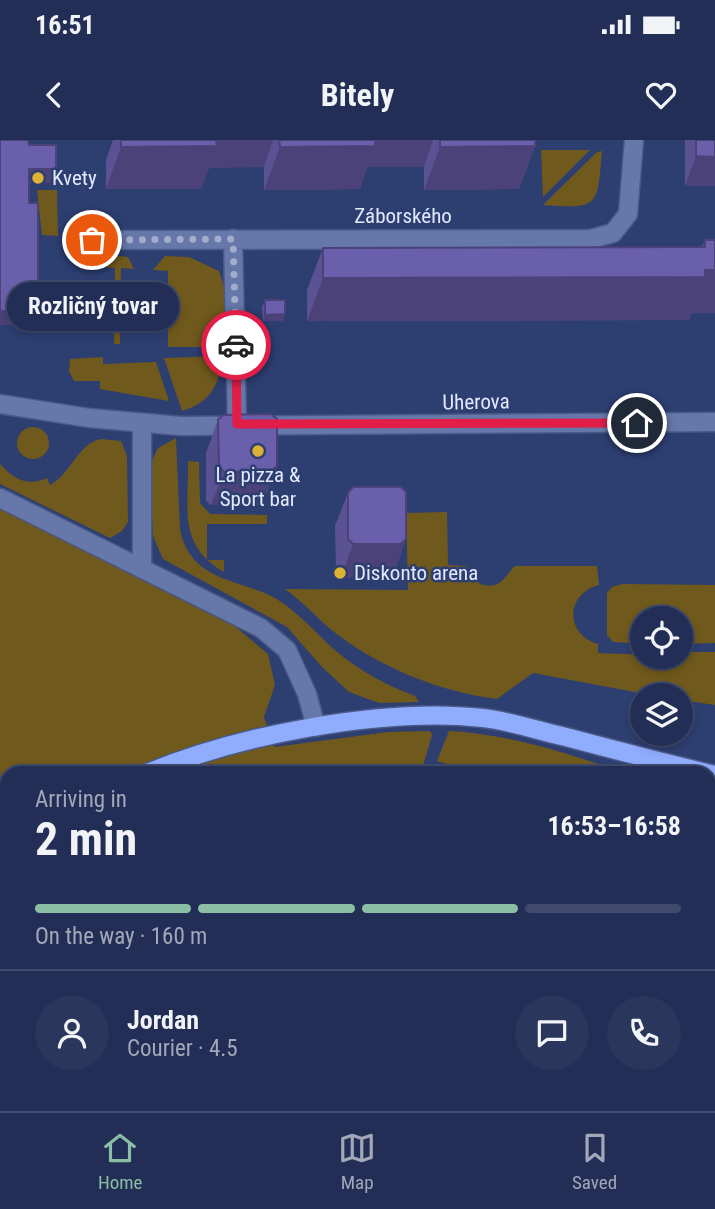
<!DOCTYPE html>
<html lang="en">
<head>
<meta charset="utf-8">
<style>
	body { margin:0; font-family:"Roboto Condensed",sans-serif; background:#2a365b; color:#f1f3f6; height:100vh; display:flex; flex-direction:column; font-size:26px; white-space:nowrap }
	* { box-sizing:border-box; margin:0 }
	p { font-size:23px; color:#a2a8b9 }
	.icon { flex:none; width:38px; height:38px; fill:none; stroke:currentColor; stroke-width:2; stroke-linecap:round; stroke-linejoin:round }
	.map { position:relative; flex:1; overflow:hidden }
	.drawer { position:absolute; left:0px; top:626px; width:716px; height:345px; display:flex; flex-direction:column; background:#222e55; border-radius:21px 21px 0 0; box-shadow:0 4px 10px #0003,0 0 0 2px #3f4a6c }
	.drawer>* { flex:none }
	.controls { position:absolute; left:630px; top:466px; display:grid; gap:14px }
	.controls a { display:grid; place-items:center; width:63px; height:63px; border-radius:50%; background:#222e55; box-shadow:0 4px 10px #0003,0 0 0 2px #3f4a6c; font-size:35px }
	.pin { position:absolute; display:grid; place-items:center; width:60px; height:60px; color:#fff; margin:-30px; border:4px solid #fff; border-radius:50%; box-shadow:0 2px 7px #0007 }
	.courier { position:absolute; display:grid; place-items:center; width:70px; height:70px; margin:-35px; border:5px solid #e11d48; border-radius:50%; background:#fff; color:#222; box-shadow:0 2px 9px #0007 }
	.bubble { position:absolute; height:49px; border-radius:24px; background:#222e55; box-shadow:0 4px 10px #0003,0 0 0 2px #3f4a6c; font-size:23px; font-weight:700; line-height:49px; text-align:center }
	.overview em { font-style:normal; font-weight:700 }
	.overview div { display:flex; flex-direction:column-reverse }
	.overview { display:flex; align-items:center; justify-content:space-between; height:119px; padding:0 35px }
	h1 { font-size:46px; font-weight:700; line-height:52px }
	.bar { display:grid; grid-template-columns:repeat(4,1fr); gap:10px 7px; align-content:center; height:84px; padding:0 35px }
	.bar i { height:9px; border-radius:5px; background:#3f4a6c }
	.bar .on { background:#8abfa5 }
	.bar p { grid-column:span 4 }
	.line { display:flex; align-items:center; gap:18px; padding:0 35px; border-top:2px solid #3f4a6c }
	.line div { flex:1 }
	.round { display:grid; place-items:center; flex:none; width:74px; height:74px; border-radius:37px; background:#2a365b }
	.status { display:flex; justify-content:space-between; align-items:center; height:49px; padding:0 35px; background:#222e55; direction:ltr }
	.status svg { height:19px; fill:currentColor }
	header { display:flex; justify-content:space-between; align-items:center; height:91px; padding:0 35px; background:#222e55; font-size:32px; font-weight:700 }
	.tabs { display:flex; justify-content:space-around; align-items:center; height:98px; border-top:2px solid #3f4a6c; background:#222e55; font-size:19px; color:#a2a8b9 }
	.tabs a { display:grid; justify-items:center; gap:4px }
	.tabs .on { color:#8abfa5 }
	.map>svg:first-child { display:block }
</style>
</head>
<body>
<div class="status"><b>16:51</b><svg viewBox="0 0 49 12"><path d="M0 12V9h3v3zM5 12V6h3v6zM10 12V3h3v9zM15 12V0h3v12zM26 1h20v11H26zM47 4h2v5h-2z"/></svg></div>
<header><svg class="icon" aria-label="back" viewBox="0 0 24 24"><path d="M15 5l-7 7 7 7"/></svg>Bitely<svg class="icon" aria-label="heart" viewBox="0 0 24 24"><path d="M12 20l-8-8c-3-5 5-10 8-4 3-6 11-1 8 4z"/></svg></header>
<div class="map">
<svg width="715" height="971" viewBox="0 0 715 971">
	<rect width="100%" height="100%" fill="#2d3e71"/>
	<path fill="#364781" d="M7,767V964H665L569,971H0V769Z"/>
	<path fill="#70591c" d="M541,10H590L543,57Z
		M602,11C597,67 600,69 543,65L597,12Z
		M37,50H57L58,96L42,95Z
		M110,115L128,117L134,129L121,128L120,204H114L115,128L102,127L105,118Z
		M165,116L189,117L219,131L224,146V207H168V131L153,130Z
		M224,216C218,245 212,262 182,271L164,218Z
		M103,217V224L156,222L169,261L100,249V241H74L69,231L70,219Z
		M17 303a16 16 0 1 1 32 0a16 16 0 1 1-32 0Z
		M176,298L180,389C182,404 192,421 205,429C226,443 253,446 275,458C299,472 315,493 336,511C360,531 386,545 415,556L419,562L379,563L349,552L322,527L287,487L163,419L153,396L150,325L158,308Z
		M101,299L121,301L127,316L128,382L122,391L110,398L0,344V324C13,339 28,347 47,338L50,345C72,333 78,303 101,299Z
		M188,321L199,322L200,363L210,374L267,375V384H207V420H224V432C177,405 189,368 188,321Z
		M0,364L230,482L268,514L275,545L264,577L274,607L388,592L430,591L432,595L421,633L7,634V767L0,769Z
		M447,372L448,425L466,426L480,444C501,450 503,438 515,426H597L599,445C565,454 565,495 598,504V513L681,516V512H715V565L681,560V555H651L533,533L497,559C442,552 383,529 338,495C319,481 305,463 285,449L408,450L406,373Z
		M622,444L715,445V503L681,504V478H642V504L613,502L607,495V453L612,447Z
		M449,591C508,594 568,613 624,633H476L437,621Z
		M709,647L715,648V761L709,757Z
		M709,797L715,802V891L709,893Z
		M715,907V971H687V964H709V909Z"/>
	<g fill="none" stroke-linecap="round" stroke-linejoin="round">
		<defs>
			<path id="minor" d="M233,99L237,284
				M92,100L591,99L613,93L628,74L634,0
				M0,264L89,278L181,286L715,282
				M142,283V429
				M0,358L261,488L287,510L307,554L316,587"/>
			<path id="major" d="M145,634C239,595 382,567 483,578C511,581 538,591 566,597C615,610 665,623 715,635
				M0,689L7,687"/>
		</defs>
		<use href="#minor" stroke="#4a5987" stroke-width="21"/>
		<use href="#major" stroke="#4a5987" stroke-width="21"/>
		<use href="#minor" stroke="#6578a9" stroke-width="18"/>
		<use href="#major" stroke="#8facfd" stroke-width="18"/>
	</g>
	<path fill="#5b5293" d="M113,0H535V6L519,49L424,50V27H367L360,49L264,50V26L209,28L201,49H106V20Z
		M685,0H715L685,46Z
		M705,100H715L689,180L307,181V150L323,108L702,107Z
		M265,160L285,174L283,181H263L262,167Z
		M218,280L277,326L264,360L259,365H211L206,361V313Z
		M348,353L406,399L394,433L389,438H341L336,433L335,386Z
		M62,964H421L420,966L354,971H63Z"/>
	<path fill="#4a4278" d="M211,0H273L264,27L209,28L201,49H106L121,7Z
		M369,0H433L424,27H367L360,49L264,50L280,7Z
		M535,6L519,49L424,50L440,7Z
		M696,16L715,17V46H685Z
		M29,29H56L51,43L23,44Z
		M715,130V173H692L689,180L307,181L323,138Z
		M0,171H38L33,185H0Z
		M285,174L283,181H263L265,175Z
		M277,326L264,360L259,365H211L224,332Z
		M406,399L394,433L389,438H341L353,404Z
		M246,964H421L420,966L354,971H156Z"/>
	<path fill="#6a5fab" stroke="#4a4278" stroke-width="2" d="M0,0H28L29,5H56V29H29V63H38V171H0Z
		M121,0H216L217,6L121,7Z
		M279,0H375V6L280,7Z
		M440,0H535V6L440,7Z
		M696,0H715V17L696,16Z
		M705,100H715V130H705V137L323,138V108L705,107Z
		M265,160H285V174L265,175Z
		M271,274L277,279V326L272,331L224,332L219,327L218,280L223,275Z
		M353,347H401L406,352V399L401,404H353L348,399V353Z
		M69,964H246L156,971H69Z"/>
	<g fill="none" stroke-linecap="round" stroke-linejoin="round">
		<path stroke="#a3adcb" stroke-width="7" stroke-dasharray="0 12.6" d="M92,100L233,99L236,205"/>
		<path stroke="#e11d48" stroke-width="9" d="M236,205L237,284L637,283"/>
	</g>
	<g fill="#ddb133" stroke="#2d3e71" stroke-width="2.5">
		<circle cx="38" cy="38" r="7"/>
		<circle cx="258" cy="311" r="7"/>
		<circle cx="340" cy="433" r="7"/>
	</g>
	<g text-anchor="middle" stroke-width="5" stroke-linejoin="round" paint-order="stroke">
		<g font-size="21" fill="#e2e9fc" stroke="#2d3e71" text-anchor="start">
			<text x="52" y="45">Kvety</text>
			<text x="258" y="342" text-anchor="middle">La pizza &amp;<tspan x="258" dy="24">Sport bar</tspan></text>
			<text x="354" y="440">Diskonto arena</text>
		</g>
		<g font-size="21" fill="#e2e9fc" stroke="#2d3e71">
			<text x="403" y="83">Záborského</text>
			<text transform="translate(476 262) rotate(-1)" y="7">Uherova</text>
		</g>
	</g>
</svg>
<div class="controls">
<a><svg class="icon" aria-label="locate" viewBox="0 0 24 24"><circle cx="12" cy="12" r="6"/><path d="M12 2v4M12 18v4M2 12h4M18 12h4"/></svg></a>
<a><svg class="icon" aria-label="layers" viewBox="0 0 24 24"><path d="M12 4l9 5-9 5-9-5zM3 14l9 5 9-5"/></svg></a>
</div>
<div class="pin" style="left:92px;top:100px;background:#ea580c"><svg class="icon" aria-label="bag" viewBox="0 0 24 24"><path d="M5 8h14l-1 12H6zM9 8a3 3 0 0 1 6 0"/></svg></div>
<div class="pin" style="left:637px;top:283px;background:#1f2937"><svg class="icon" aria-label="home" viewBox="0 0 24 24"><path d="M3 11l9-7 9 7M6 9v11h12V9"/></svg></div>
<div class="courier" style="left:236px;top:205px"><svg class="icon" aria-label="car" viewBox="0 0 24 24"><path d="M5 17H2v-5l4-1 3-4h7l3 4 3 1v5h-3M9 17h6M6 11h13"/><circle cx="7" cy="17" r="2"/><circle cx="17" cy="17" r="2"/></svg></div>
<div class="bubble" style="left:7px;top:142px;width:172px">Rozličný tovar</div>
<section class="drawer">
<div class="overview"><div><h1>2 min</h1><p>Arriving in</p></div><em>16:53–16:58</em></div>
<div class="bar"><i class="on"></i><i class="on"></i><i class="on"></i><i></i><p>On the way · 160 m</p></div>
<div class="line" style="height:126px"><a class="round"><svg class="icon" aria-label="person" viewBox="0 0 24 24"><circle cx="12" cy="8" r="4"/><path d="M4 21q1-7 8-7t8 7"/></svg></a><div><b>Jordan</b><p>Courier · 4.5</p></div><a class="round"><svg class="icon" aria-label="chat" viewBox="0 0 24 24"><path d="M4 5h16v11H9l-5 4z"/></svg></a><a class="round"><svg class="icon" aria-label="phone" viewBox="0 0 24 24"><path d="M5 4h4l2 5-3 2q2 4 5 5l2-3 5 2v4C11 20 4 13 5 4z"/></svg></a></div>
</section>
</div>
<nav class="tabs">
<a class="on"><svg class="icon" aria-label="home" viewBox="0 0 24 24"><path d="M3 11l9-7 9 7M6 9v11h12V9"/></svg>Home</a>
<a><svg class="icon" aria-label="map" viewBox="0 0 24 24"><path d="M3 6l6-2 6 2 6-2v14l-6 2-6-2-6 2zM9 4v14M15 6v14"/></svg>Map</a>
<a><svg class="icon" aria-label="saved" viewBox="0 0 24 24"><path d="M7 4h10v16l-5-4-5 4z"/></svg>Saved</a>
</nav>
</body>
</html>
